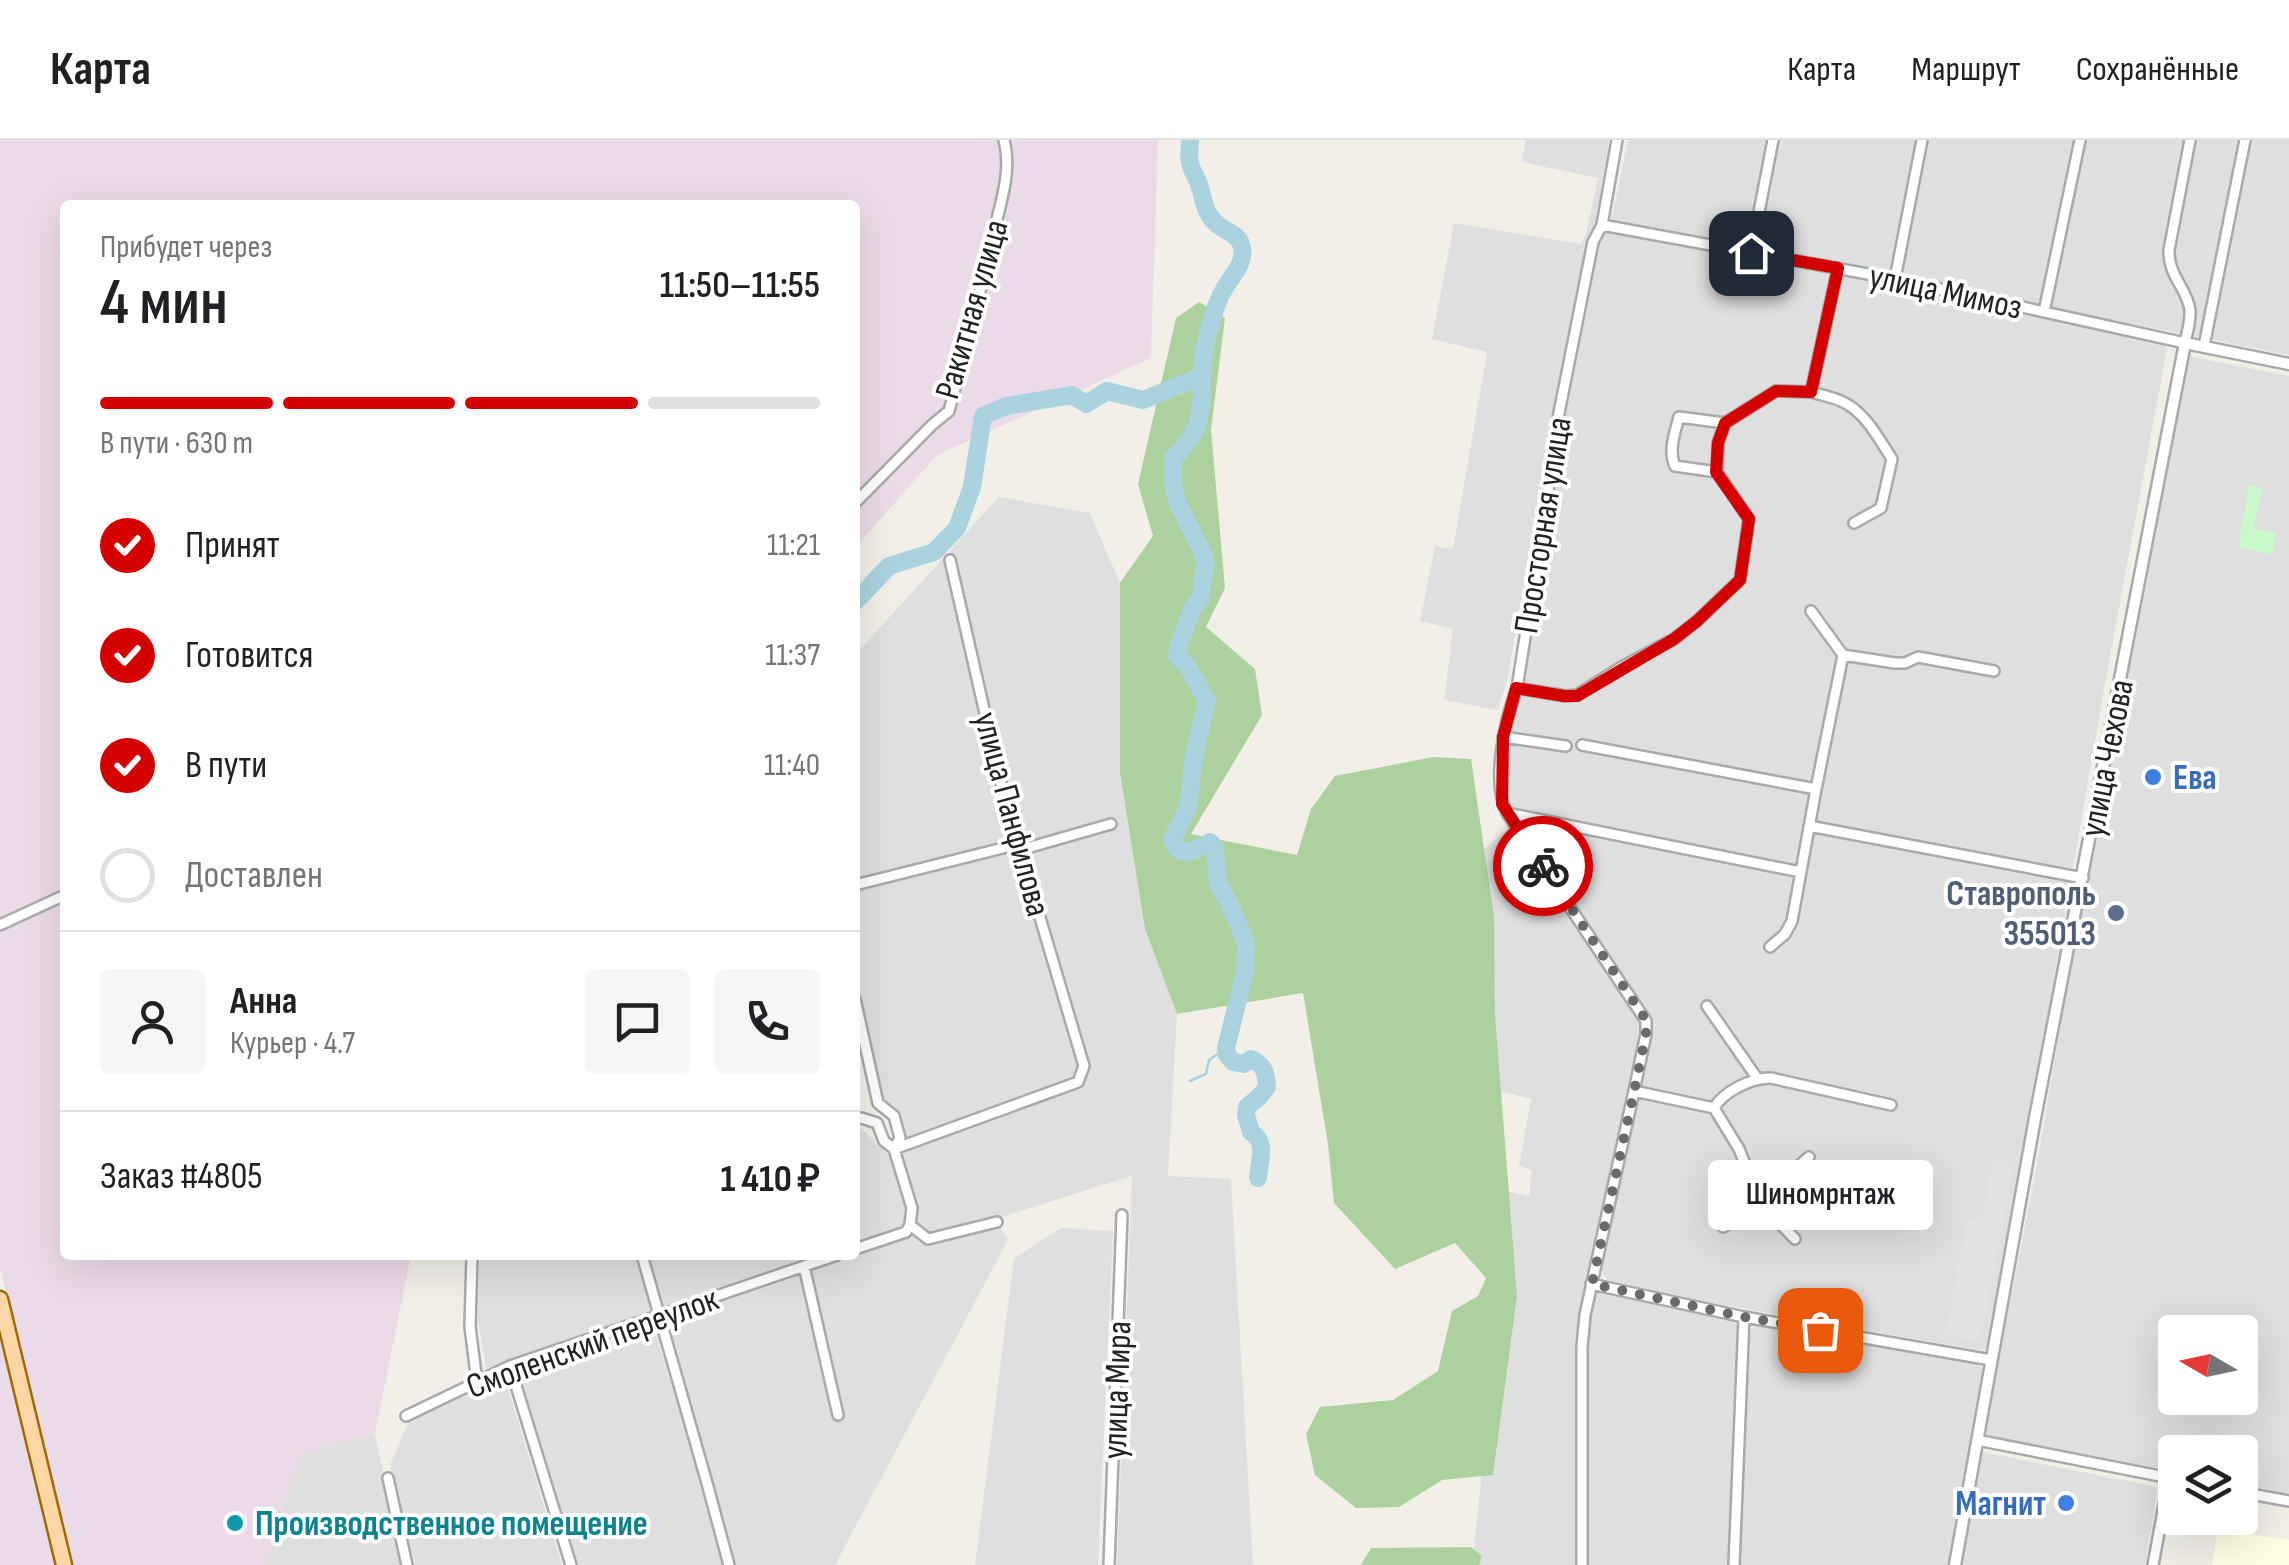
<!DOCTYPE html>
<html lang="ru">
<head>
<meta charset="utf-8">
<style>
	body { margin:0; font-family:"Sofia Sans Condensed",sans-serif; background:#f6f6f6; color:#202124; height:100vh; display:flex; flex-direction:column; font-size:38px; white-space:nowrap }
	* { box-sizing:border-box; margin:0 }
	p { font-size:32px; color:#757577 }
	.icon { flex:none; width:55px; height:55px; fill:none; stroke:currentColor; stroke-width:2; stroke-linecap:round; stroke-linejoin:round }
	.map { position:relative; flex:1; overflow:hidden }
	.sheet { position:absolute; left:60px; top:60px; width:800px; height:1060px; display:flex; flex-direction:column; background:#fff; border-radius:10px; box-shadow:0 10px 40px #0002 }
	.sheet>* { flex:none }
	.needle { width:65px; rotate:279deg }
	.tools { position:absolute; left:2158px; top:1175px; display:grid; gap:20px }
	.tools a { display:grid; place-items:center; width:100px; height:100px; border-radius:10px; background:#fff; box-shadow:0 10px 40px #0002; font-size:50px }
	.pin { position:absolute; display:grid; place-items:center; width:85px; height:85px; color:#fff; margin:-42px; border-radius:20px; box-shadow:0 5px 15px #0006 }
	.courier { position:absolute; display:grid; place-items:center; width:100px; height:100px; margin:-50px; border:8px solid #d40000; border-radius:50%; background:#fff; color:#222; box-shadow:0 2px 12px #0007 }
	.bubble { position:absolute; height:70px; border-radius:10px; background:#fff; box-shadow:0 10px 40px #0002; font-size:32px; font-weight:600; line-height:70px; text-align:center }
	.overview em { font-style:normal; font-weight:600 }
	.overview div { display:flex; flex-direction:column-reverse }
	.overview { display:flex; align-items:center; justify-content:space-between; height:170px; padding:0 40px }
	h1 { font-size:65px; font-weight:600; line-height:75px }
	.bar { display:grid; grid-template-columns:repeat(4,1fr); gap:15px 10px; align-content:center; height:120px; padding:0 40px }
	.bar i { height:12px; border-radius:8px; background:#e0e0e0 }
	.bar .on { background:#d40000 }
	.bar p { grid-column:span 4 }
	.line { display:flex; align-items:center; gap:25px; padding:0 40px; border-top:2px solid #e0e0e0 }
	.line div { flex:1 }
	.round { display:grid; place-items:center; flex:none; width:105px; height:105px; border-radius:10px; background:#f6f6f6 }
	ol { padding:0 40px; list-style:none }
	li { display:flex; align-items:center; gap:30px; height:110px }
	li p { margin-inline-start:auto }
	li .icon { padding:10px; border-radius:50%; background:#d40000; color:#fff; stroke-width:4 }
	li:last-child { color:#757577 }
	li i { width:55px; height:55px; border:5px solid #e0e0e0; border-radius:50% }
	header { display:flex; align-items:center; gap:60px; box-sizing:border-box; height:140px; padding:0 50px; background:#fff; border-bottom:2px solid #e0e0e0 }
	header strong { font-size:48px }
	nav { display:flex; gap:55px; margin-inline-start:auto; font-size:35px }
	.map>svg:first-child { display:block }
</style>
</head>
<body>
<header>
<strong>Карта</strong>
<nav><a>Карта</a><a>Маршрут</a><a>Сохранённые</a></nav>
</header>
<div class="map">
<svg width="2289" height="1425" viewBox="0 0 2289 1425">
	<rect width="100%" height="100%" fill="#f2efe9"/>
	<path fill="#e0dfdf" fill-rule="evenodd" d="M1526,0H1609L1600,55L1598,81L1589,101L1506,545L1497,570L1444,560L1453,489L1420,481L1435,406L1453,409L1487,212L1432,199L1454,83L1581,104L1586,94L1598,38L1522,22Z
		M1628,0H2289V215L2037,165L1883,130L1611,82Z
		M1613,91L1831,131L2083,186L2161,201L2167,209L2107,533L1991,1201L1986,1209L1976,1210L1713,1163L1607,1140L1603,1135L1601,1125L1652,877L1517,684L1504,662L1502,636L1566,265L1598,106L1604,93Z
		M2188,216L2289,236V1356L2240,1347V1312H2175V1335L1984,1296L2036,1029L2063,871ZM2175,1192H2240V1258H2175Z
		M999,357L1090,373L1120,443V633L1145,789L1177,874L1168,1036L1231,1039L1253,1425H1117L1132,1036L998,1078L930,1094L915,1084L917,1067L901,1015L906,999L898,975L882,960L855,828V745L857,738L855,735V515Z
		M1509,688L1635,871L1639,882L1638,902L1581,1165L1576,1204L1580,1337L1579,1425H1472L1485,1304L1511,1139L1486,1047L1529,1056L1532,1030L1519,1026L1531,959L1491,949L1477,715Z
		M858,985L892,1019L907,1066L903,1089L855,1104V986Z
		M999,1086L1008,1100L835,1425H735L667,1180L802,1134L834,1279L843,1277L811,1131L907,1098L912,1092L927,1102Z
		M1061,1088L1113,1091L1098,1425H975L1014,1118Z
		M479,1115H636L652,1173L487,1229L478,1183Z
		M648,1115H804L806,1121L663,1171Z
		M1597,1152L1739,1179L1731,1425H1587L1586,1312L1590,1174Z
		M653,1185L703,1348L722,1425H575L517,1230Z
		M1758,1185L1974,1223L1982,1228L1984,1237L1950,1425H1737L1751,1189Z
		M504,1235L562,1425H415L390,1325L410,1278Z
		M375,1294L403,1425H265L299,1314Z
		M1982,1312L2158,1347L2145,1425H1962Z"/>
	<path fill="#ebdbe8" d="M0,0H1157L1158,2L1151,218L937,315L855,408V65H65V1115H411L375,1294L299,1314L265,1425H74L0,1128Z
		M0,1192L48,1385L58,1425H0Z"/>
	<path fill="#ffffe5" d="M2218,1390L2289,1400V1425H2212Z"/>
	<path fill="#add19e" d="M1199,162L1225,178L1211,290L1225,448L1206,487L1255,529L1262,575L1191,694L1297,715L1311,669L1335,636L1433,617L1471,619L1494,777L1495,875L1517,1156L1493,1335L1442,1340L1399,1367L1356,1368L1315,1335L1306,1294L1320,1267L1393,1260L1438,1231L1452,1171L1478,1156L1486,1138L1455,1103L1395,1129L1334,1063L1328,1004L1303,853L1177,874L1145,789L1120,633V443L1153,396L1138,344L1176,178Z
		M1471,1407L1482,1416L1479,1425H1361L1371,1408Z"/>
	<path fill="#c8facc" d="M2249,345L2262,348L2254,389L2276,393L2272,414L2238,407Z"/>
	<path fill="#e2e2e2" d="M1993,1020L2015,1024L1980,1202L1945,1195L1967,1079L1981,1081Z"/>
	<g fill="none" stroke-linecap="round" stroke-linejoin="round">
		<path stroke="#aad3df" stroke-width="2.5" d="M1190,941L1206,934L1209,920L1226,908"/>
		<path stroke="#aad3df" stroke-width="18" d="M1190,0C1190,7 1188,16 1190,23C1191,30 1197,37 1199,44C1204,60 1204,74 1218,85C1225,91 1238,94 1241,104C1248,123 1229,138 1222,153C1215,165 1211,183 1207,197C1194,244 1217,281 1173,318V346L1178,364L1204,415L1205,428L1200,460L1193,467L1179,505L1177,516L1187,525L1207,561L1194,616L1188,668L1172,699C1179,722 1196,709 1210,702L1215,708L1218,743L1230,765L1246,803L1245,832L1226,908L1227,915L1233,922L1244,924L1251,919C1265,925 1266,933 1267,947L1259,957L1247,967L1246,975L1251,992C1268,1003 1259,1020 1258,1038
			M855,462L889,426L934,412L957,388L972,347L983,276L1006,266L1072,255L1086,264L1107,251L1143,260L1202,236"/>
		<defs>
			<path id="minor" d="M1602,85L1895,139L2185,203C2187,192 2191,181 2190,170C2187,148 2168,136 2169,110L2190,0
				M1751,113L1773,0
				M1895,139L1922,0
				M2044,172L2080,0
				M2204,206L2245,0
				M1811,252C1821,255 1833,257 1843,262C1865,272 1879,299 1892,319L1881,368L1854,383
				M1725,283L1776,251L1811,252L1838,128
				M855,363L932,285L949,271C965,211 981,152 994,91C1001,62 1012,30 1004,0
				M1811,471L1843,515L1816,649
				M1843,515L1895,523H1905L1918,517L1994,531
				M1517,548L1565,556L1577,555L1620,528L1674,499L1697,481L1740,440L1749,379L1717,332L1718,303L1725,283L1679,277C1675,292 1668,311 1675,326L1717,332
				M1503,597L1566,606
				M1582,605L1816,649L1792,781L1785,794L1770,807
				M1507,673L1801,732
				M1809,686L2083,738
				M1020,710L1111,684
				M855,745L1015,705
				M0,785L65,755
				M855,859L878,963L894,976L900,998L894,1009L912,1068L910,1085
				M1707,866L1757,938
				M1634,951L1714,968L1739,1009L1745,1024L1747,1042L1752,1055L1795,1099
				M1714,968C1724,951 1751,938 1771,938L1891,965
				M855,979L861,978L877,983L884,1001L894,1009L1078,942L1084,926L1020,710L1015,705L950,420
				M1723,1087L1757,1062L1809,1017
				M855,1109L906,1092L910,1085L928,1099L997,1082
				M472,1115L470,1187L477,1242
				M642,1115L707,1343L729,1425
				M804,1126L838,1275
				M1591,1144L1744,1177L1991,1220
				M510,1226L571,1425
				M406,1276L510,1226L837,1115
				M1977,1300L2175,1339
				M388,1338L407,1425
				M2240,1352L2289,1361
				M1109,1425L1122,1075
				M1582,1425V1207L1585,1175L1634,951L1646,894V881L1507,673C1491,642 1505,580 1517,548L1548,351L1554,298L1593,102L1602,85L1617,0
				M1734,1425L1744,1177
				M2153,1425L2169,1338"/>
			<path id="tertiary" d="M1955,1425L2035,978L2185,203L2289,224"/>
			<path id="primary" d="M0,1159L64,1425"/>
		</defs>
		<use href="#minor" stroke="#a9a9a9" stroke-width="14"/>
		<use href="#tertiary" stroke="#a9a9a9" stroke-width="15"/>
		<use href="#primary" stroke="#a06b00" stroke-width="19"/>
		<use href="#minor" stroke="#fff" stroke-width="9"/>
		<use href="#tertiary" stroke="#fff" stroke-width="10"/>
		<use href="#primary" stroke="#fcd6a4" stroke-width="14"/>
	</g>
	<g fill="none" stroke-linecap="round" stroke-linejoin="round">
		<path stroke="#6b6a68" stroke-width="10" stroke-dasharray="0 18" d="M1543,726L1646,880V894L1634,952L1592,1144L1744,1177L1820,1190"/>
		<path stroke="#d40000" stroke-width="12" d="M1543,726L1502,664L1503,597L1516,548L1564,556H1577L1674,499L1697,481L1740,440L1749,379L1716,332L1718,303L1725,283L1776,251L1811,252L1838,128L1751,113"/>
	</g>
	<g fill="#3f7fe0" stroke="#fff" stroke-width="4">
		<circle cx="2153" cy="637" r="10"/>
		<circle cx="2066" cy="1363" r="10"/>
	</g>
	<circle fill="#5c6f8a" stroke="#fff" stroke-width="4" cx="2116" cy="773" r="10"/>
	<circle fill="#0f9aa8" stroke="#fff" stroke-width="4" cx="235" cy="1383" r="10"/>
	<g text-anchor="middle" stroke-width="8" stroke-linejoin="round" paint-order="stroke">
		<g font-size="35" fill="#222" stroke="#fff">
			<text transform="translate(1946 151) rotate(12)" y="12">улица Мимоз</text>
			<text transform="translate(971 169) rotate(-74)" y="12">Ракитная улица</text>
			<text transform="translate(1542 385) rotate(-81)" y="12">Просторная улица</text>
			<text transform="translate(2106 618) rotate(-79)" y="12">улица Чехова</text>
			<text transform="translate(1013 674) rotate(75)" y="12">улица Панфилова</text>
			<text transform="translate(592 1202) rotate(-20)" y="12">Смоленский переулок</text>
			<text transform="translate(1116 1250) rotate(-88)" y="12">улица Мира</text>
		</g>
		<g font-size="35" font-weight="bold" fill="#366cbe" stroke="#fff" text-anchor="start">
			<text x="2173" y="649">Ева</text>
			<text x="2046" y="1375" text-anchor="end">Магнит</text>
		</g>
		<g font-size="35" font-weight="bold" fill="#4e5e75" stroke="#fff" text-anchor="end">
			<text x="2096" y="765">Ставрополь<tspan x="2096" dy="40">355013</tspan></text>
		</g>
		<g font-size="35" font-weight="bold" fill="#0d838f" stroke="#fff" text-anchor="start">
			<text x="255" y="1395">Производственное помещение</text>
		</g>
	</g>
</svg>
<div class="tools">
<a><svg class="needle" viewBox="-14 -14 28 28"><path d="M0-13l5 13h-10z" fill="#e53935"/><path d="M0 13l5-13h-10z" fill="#757577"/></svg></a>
<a><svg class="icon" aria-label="layers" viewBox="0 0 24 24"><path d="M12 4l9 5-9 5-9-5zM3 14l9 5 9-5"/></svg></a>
</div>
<div class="pin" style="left:1820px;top:1190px;background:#ea580c"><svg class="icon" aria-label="bag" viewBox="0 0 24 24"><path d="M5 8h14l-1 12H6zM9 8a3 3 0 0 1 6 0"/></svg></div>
<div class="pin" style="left:1751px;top:113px;background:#1f2937"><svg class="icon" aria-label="home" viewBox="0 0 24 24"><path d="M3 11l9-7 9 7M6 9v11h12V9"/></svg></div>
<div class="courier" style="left:1543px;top:726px"><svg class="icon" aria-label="bike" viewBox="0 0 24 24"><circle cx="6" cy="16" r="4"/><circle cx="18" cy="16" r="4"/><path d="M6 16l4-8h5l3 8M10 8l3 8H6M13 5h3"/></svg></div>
<div class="bubble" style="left:1708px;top:1020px;width:225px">Шиномрнтаж</div>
<section class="sheet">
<div class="overview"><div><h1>4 мин</h1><p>Прибудет через</p></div><em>11:50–11:55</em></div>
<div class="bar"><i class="on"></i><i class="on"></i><i class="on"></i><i></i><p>В пути · 630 m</p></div>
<ol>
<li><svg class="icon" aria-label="check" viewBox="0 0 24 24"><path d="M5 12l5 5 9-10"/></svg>Принят<p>11:21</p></li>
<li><svg class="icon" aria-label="check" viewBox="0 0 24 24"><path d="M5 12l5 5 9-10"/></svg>Готовится<p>11:37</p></li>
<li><svg class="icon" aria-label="check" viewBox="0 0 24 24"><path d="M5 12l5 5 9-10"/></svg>В пути<p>11:40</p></li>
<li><i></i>Доставлен</li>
</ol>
<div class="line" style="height:180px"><a class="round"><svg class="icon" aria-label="person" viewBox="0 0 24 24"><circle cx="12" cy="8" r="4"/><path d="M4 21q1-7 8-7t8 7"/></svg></a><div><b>Анна</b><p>Курьер · 4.7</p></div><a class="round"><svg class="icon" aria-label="chat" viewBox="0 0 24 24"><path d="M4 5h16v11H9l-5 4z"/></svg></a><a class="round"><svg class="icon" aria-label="phone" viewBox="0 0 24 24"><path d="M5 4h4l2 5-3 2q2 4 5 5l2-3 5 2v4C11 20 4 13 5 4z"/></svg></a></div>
<div class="line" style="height:130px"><div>Заказ #4805</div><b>1 410 ₽</b></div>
</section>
</div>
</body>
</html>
